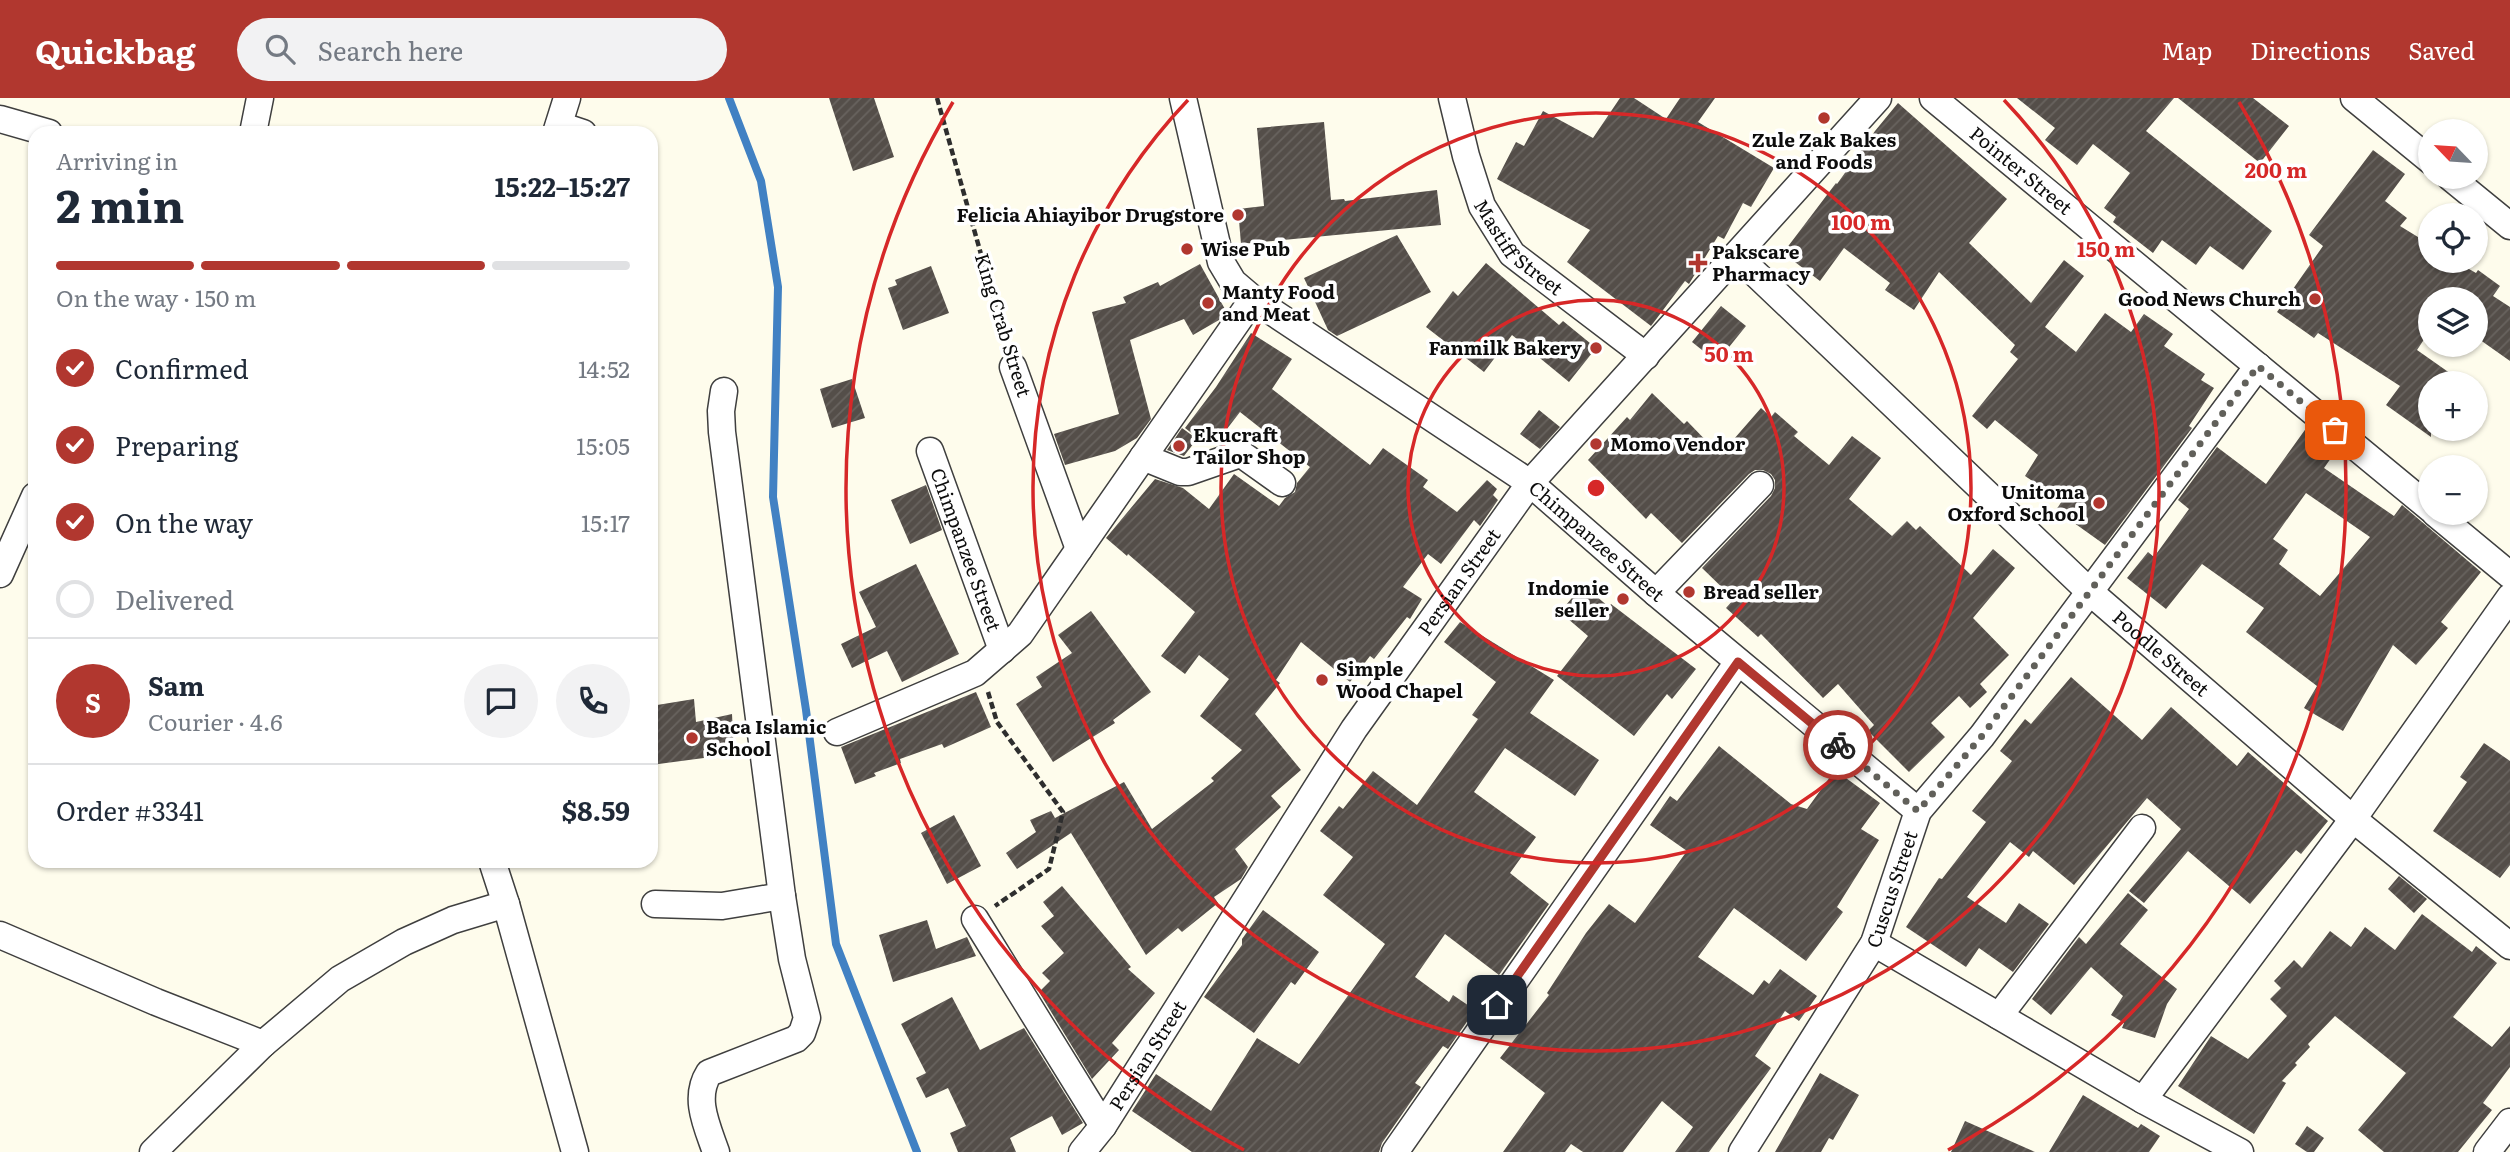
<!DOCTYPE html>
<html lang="en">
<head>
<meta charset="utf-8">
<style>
	body { margin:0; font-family:Literata,serif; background:#f2f2f3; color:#1f2937; height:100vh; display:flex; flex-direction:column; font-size:26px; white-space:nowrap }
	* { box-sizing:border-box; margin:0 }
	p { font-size:23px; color:#747a83 }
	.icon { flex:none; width:38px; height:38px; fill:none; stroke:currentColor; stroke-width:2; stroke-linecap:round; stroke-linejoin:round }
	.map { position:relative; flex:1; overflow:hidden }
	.drawer { position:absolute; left:28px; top:28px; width:630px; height:742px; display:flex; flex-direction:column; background:#fff; border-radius:21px; box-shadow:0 2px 5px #0004 }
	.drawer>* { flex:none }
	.needle { width:46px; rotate:295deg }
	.tools { position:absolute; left:2418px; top:21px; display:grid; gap:14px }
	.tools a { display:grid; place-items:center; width:70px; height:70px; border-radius:50%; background:#fff; box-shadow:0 2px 5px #0004; font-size:35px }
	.pin { position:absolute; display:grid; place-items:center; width:60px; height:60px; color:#fff; margin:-30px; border-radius:14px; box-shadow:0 4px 10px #0006 }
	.courier { position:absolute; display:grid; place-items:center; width:70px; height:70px; margin:-35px; border:5px solid #b1372f; border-radius:50%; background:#fff; color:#222; box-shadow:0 2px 9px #0007 }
	.head em { font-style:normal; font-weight:700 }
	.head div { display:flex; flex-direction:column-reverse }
	.head { display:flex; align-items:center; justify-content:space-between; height:119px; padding:0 28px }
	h1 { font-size:46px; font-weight:700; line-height:52px }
	.bar { display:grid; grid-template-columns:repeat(4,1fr); gap:10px 7px; align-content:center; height:84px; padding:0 28px }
	.bar i { height:9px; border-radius:5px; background:#e0e1e3 }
	.bar .on { background:#b1372f }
	.bar p { grid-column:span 4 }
	.line { display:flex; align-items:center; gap:18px; padding:0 28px; border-top:2px solid #e0e1e3 }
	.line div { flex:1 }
	.round { display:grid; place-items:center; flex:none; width:74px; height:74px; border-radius:37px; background:#f2f2f3 }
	ol { padding:0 28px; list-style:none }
	li { display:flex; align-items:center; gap:21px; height:77px }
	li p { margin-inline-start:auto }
	li .icon { padding:7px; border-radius:50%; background:#b1372f; color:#fff; stroke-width:4 }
	li:last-child { color:#747a83 }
	li i { width:38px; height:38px; border:4px solid #e0e1e3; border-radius:50% }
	header { display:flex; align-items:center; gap:42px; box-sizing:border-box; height:98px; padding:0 35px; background:#b1372f; color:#fff }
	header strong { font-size:33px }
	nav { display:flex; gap:38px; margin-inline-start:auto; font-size:24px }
	.search { width:490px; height:63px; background:#f2f2f3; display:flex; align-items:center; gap:18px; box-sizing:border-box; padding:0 24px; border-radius:38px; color:#747a83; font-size:26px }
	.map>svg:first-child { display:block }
</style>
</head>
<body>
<header>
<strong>Quickbag</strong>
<div class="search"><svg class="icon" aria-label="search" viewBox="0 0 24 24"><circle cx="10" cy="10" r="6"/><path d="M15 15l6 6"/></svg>Search here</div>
<nav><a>Map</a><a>Directions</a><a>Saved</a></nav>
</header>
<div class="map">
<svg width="2510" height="1054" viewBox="0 0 2510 1054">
	<defs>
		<pattern id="building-hatch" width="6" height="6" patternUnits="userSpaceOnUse" patternTransform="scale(1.75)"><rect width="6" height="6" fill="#544e49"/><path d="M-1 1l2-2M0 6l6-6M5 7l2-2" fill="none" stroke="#68635f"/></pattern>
	</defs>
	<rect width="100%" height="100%" fill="#fefcec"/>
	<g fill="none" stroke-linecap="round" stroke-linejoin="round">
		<path stroke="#4181c3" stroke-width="8" d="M729,0L761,83L778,189L773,399L806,612L836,846L917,1054"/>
	</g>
	<path fill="url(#building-hatch)" fill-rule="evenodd" d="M829,0H874L894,59L853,73Z
		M1620,0H1634L1666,21L1680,0H1715L1698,24L1774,70L1751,109L1743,105L1724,141L1718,138L1689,186L1685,183L1651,228L1567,164L1590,132L1497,81L1516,44L1524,48L1543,13L1593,40Z
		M2017,0H2174L2146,33L2272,133L2243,172L2210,148L2196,167L2162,142L2153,155L2113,124L2116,119L2104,110L2130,75L2093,46L2077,67L2045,42L2055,30Z
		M2178,0H2253L2289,28L2260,65Z
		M1898,5L2007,101L1969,145L2031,205L2064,162L2084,178L2045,229L2076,254L2105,215L2131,234L2144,216L2173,236L2164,248L2205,276L2201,282L2214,290L2189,328L2192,330L2105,447L2056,412L2062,403L2025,378L2038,357L1995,322L1987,331L1972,318L2018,261L2010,254L2015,247L1939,174L1914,212L1885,192L1890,185L1844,150L1820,183L1783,155L1836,85L1837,86L1875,33Z
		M1324,24L1331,102L1344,101L1345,103L1437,92L1441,127L1241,146L1238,111L1264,108L1257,30Z
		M2373,52L2405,76L2385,103L2407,120L2400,128L2431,147V163H2455L2476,175L2478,172L2500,188L2493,198L2510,209V263L2476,239V201H2431V231L2417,252L2464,285H2431V339L2386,307L2400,288L2318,235L2314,240L2277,214L2323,148L2309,137Z
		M1397,137L1431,194L1337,238L1328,232L1304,180Z
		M1486,165L1559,227L1563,223L1596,250L1569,284L1512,237L1484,274L1426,229L1453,193L1458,198Z
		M1200,166L1226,213L1219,222L1193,237L1184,221L1130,242L1151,321L1137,340L1115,353L1065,367L1054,336L1119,316L1092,214L1126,205L1123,199L1158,184L1160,188Z
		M931,168L949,215L903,232L888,190L897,187L895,182Z
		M1721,208L1746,228L1717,264L1692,244Z
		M1251,235L1292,261L1272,291L1370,367L1383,350L1428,382L1423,389L1457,414L1487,382L1497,391L1493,397L1498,402L1480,428L1474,422L1441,466L1428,456L1403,489L1422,501L1410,521L1407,519L1374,561L1370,558L1350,584L1301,544L1276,582L1280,585L1255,616L1301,672L1271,698L1281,709L1235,751L1248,769L1241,781L1214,799L1218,805L1182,834L1178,830L1146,857L1071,735L1017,771L1006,755L1036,734L1030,722L1051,713L1055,720L1124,684L1152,731L1214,683L1211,680L1242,652L1200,618L1229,581L1199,557L1185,576L1161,558L1195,514L1128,456L1127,458L1106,440L1155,381L1183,390L1209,411L1234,376L1279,408L1285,400L1295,394L1297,385L1310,369L1240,314L1220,340L1211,333L1203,344L1185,330L1216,289Z
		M852,281L865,320L832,330L820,291Z
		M1652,295L1684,326L1687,323L1720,357L1761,310L1771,319L1775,314L1798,334L1794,338L1829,367L1852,338L1881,360L1849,401L1892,438L1907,423L1916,432L1920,428L1971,477L1993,451L2015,470L1973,520L2009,557L1980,586L1987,594L1970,610L1959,598L1931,625L1945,639L1909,674L1868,633L1874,627L1838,586L1823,600L1761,536L1758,539L1726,510L1734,501L1702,470L1771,398L1775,390V382L1771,376L1763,372H1755L1749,376L1682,445L1651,415L1646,421L1588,362L1627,319L1630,322Z
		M1539,312L1560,329L1540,351L1520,336Z
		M2307,329L2336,353L2324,370L2394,418L2402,407L2481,474L2441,524L2448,530L2416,567L2393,547L2343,633L2304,610L2317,588L2246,534L2264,510L2202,466L2166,511L2127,480L2148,454L2154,459L2189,411L2178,402L2217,349L2266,386ZM2306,395L2370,439L2320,498L2279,466L2288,452L2273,441Z
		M1182,330L1197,341L1184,358L1167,352Z
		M926,387L942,432L910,446L891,402Z
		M916,466L959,556L902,584L887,553L852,570L841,546L876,529L859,494Z
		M1583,487L1609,509L1611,506L1696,571L1672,601L1667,596L1634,638L1557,578L1588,538L1560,514Z
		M1091,513L1151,594L1113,622L1115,625L1053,664L1016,606L1042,589L1036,579L1072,555L1058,537Z
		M1460,524L1554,582L1530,615L1599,662L1575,698L1505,650L1474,694L1536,739L1510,775L1549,806L1499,877L1445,836L1415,879L1449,904L1453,897L1475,912L1448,951L1443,948L1415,985L1421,989L1382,1045L1379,1054H1192L1132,1013L1156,976L1211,1013L1257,940L1299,966L1385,846L1323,797L1353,759L1320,733L1339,708L1343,711L1373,673L1417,707L1478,621L1472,617L1496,584L1444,544Z
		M2071,579L2142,642L2171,609L2237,668L2248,654L2328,723L2301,756L2296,752L2250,806L2188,753L2144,805L2129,793L2181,731L2147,700L2074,787L2033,753L2029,759L2010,744L1967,799L2006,825L2019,805L2049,826L2013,874L1979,850L1966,869L1906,829L1939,780L1942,781L1986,724L1972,713L2012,663L2000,653L2025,621L2031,626Z
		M976,594L991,629L944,650L942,646L900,661L901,665L874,675L876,678L855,686L841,649Z
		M694,601L696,624L732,616L734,656L651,667V608Z
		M2484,645L2510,663V767L2500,780L2433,733L2467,684L2460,679Z
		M1719,648L1791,706L1807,711L1835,672L1880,705L1861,731L1879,742L1837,809L1843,814L1806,863L1734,810L1698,859L1753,897L1764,882L1769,886L1780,871L1817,898L1799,923L1785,913L1755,958L1771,970L1709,1054H1675L1693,1029L1662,1003L1623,1054H1583L1571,1046L1565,1054H1503L1545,995L1500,960L1549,897L1547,895L1586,835L1609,806L1635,825L1687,753L1650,727L1670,698L1677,703Z
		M954,717L981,768L947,786L921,735Z
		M2399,778L2427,801L2414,815L2388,791Z
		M1062,788L1131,869L1128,871L1155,895L1112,945L1119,952L1092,981L1039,894L1050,883L1042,875L1064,855L1041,828L1054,818L1043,804Z
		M2128,795L2148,812L2120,846L2177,891L2167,906L2155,940L2122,930L2124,925L2111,917L2123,898L2091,869L2051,917L2032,901L2079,839L2086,846Z
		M1263,812L1319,854L1295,887L1291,884L1254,935L1204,899L1242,847V841Z
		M2422,816L2472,854L2476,848L2497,865L2453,919L2492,949L2510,928V969L2483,1005L2492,1012L2458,1054H2384L2358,1032L2406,975L2335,918L2308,946L2310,949L2295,965L2297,967L2282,983L2286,985L2254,1036L2178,988L2211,938L2248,961L2287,918L2270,901L2281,890L2274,883L2294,862L2302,870L2330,833L2351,849L2365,829L2395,852Z
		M927,822L936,851L967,839L976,858L893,884L879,837Z
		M952,899L980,952L1024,930L1083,1025L1062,1037L1052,1018L1010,1040L1016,1054H958L950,1035L966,1028L948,990L926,1000L916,980L926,975L901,926Z
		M1820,975L1859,997L1833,1042L1829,1040L1821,1054H1775Z
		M2083,997L2138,1030L2141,1026L2160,1038L2149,1054H2049Z
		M1965,1023L2035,1054H1951Z
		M2307,1028L2324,1040L2314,1054H2307L2295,1046Z"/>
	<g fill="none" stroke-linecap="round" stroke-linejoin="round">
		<defs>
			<g id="minor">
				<path id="s1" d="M1183,0L1221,164L1233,184L1253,201L1530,385L1656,495L1918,713"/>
				<path id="s2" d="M1452,0L1466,58L1482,108L1512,156L1646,258"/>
				<path id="s3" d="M1933,0L2431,411"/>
				<path d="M2354,0L2431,63"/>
				<path d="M0,21L49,35"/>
				<path d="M559,27L583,35"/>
				<path d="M253,35L260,0"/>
				<path d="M556,35L567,0"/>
				<path d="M2450,79L2510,128"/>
				<path id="s4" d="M1737,158L2090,494L2353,721L2510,848"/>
				<path d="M1013,269L1079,451"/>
				<path id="s5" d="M930,353L1002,552"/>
				<path d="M1143,359L1180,374H1188L1237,357L1244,358L1282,385"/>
				<path d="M2435,415L2510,477"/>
				<path d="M0,476L35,398"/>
				<path d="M1656,495L1760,387"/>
				<path d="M837,634L975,575L1020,536L1253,201"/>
				<path d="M492,763L506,806L575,1054"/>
				<path d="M655,806L722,808L782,798"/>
				<path d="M975,821L1103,1028"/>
				<path d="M0,837L156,904L263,946"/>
				<path d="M1874,845L2143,1002L2240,1054"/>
				<path d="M1999,918L2142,730"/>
				<path d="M2143,1002L2353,721L2510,499"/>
				<path d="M153,1054L263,946L340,881L404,844L453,822L506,806"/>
				<path d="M716,1054C707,1028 693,1000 709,975L796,941L802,935L807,920L792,861L782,798L722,334L721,313L724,293"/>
				<path id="s6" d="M1082,1054L1103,1028L1354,631L1530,385L1878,0"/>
				<path d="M1395,1054L1738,564"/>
				<path id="s7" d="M1742,1054L1874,845L1918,713L1982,638L2258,268"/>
				<path d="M2487,1054L2510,1024"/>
			</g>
		</defs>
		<use href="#minor" stroke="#3f3f3f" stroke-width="29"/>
		<path stroke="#2e2e2e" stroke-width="4.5" stroke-dasharray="7 3.5" stroke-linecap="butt" d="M937,0L1006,245
			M988,594L997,624L1063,714L1049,771L995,808"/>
		<use href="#minor" stroke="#fff" stroke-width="26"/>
	</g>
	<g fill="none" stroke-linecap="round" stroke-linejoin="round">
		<path stroke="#61605a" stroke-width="7" stroke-dasharray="0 12.6" d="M1838,647L1918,713L1982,638L2258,268L2335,332"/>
		<path stroke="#b1372f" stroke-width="9" d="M1497,907L1738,564L1838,647"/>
	</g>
	<g fill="none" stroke="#d62828" stroke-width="3.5">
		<circle cx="1596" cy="390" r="188"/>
		<circle cx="1596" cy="390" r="375"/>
		<path d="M2004 2A563 563 0 1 1 1188 2"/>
		<path d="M1244 1052A750 750 0 0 1 953 4M2239 4A750 750 0 0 1 1948 1052"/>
	</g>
	<g fill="#b1372f" stroke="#fff" stroke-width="2.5">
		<circle cx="1824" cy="20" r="7"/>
		<circle cx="1238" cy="117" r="7"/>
		<circle cx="1187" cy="151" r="7"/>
		<path d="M1694.5 154.5h7v7h7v7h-7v7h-7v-7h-7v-7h7z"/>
		<circle cx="2315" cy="201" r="7"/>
		<circle cx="1208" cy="205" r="7"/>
		<circle cx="1596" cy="250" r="7"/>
		<circle cx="1596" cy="346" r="7"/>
		<circle cx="1179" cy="348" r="7"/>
		<circle cx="2099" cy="405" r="7"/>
		<circle cx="1689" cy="494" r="7"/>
		<circle cx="1623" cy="501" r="7"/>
		<circle cx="1322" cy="582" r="7"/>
		<circle cx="692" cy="640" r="7"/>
	</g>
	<g text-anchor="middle" stroke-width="7" stroke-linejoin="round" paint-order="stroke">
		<g font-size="19" font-weight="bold" fill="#0c0c0c" stroke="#fff" text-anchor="start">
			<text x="1824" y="49" text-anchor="middle">Zule Zak Bakes<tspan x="1824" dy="22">and Foods</tspan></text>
			<text x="1224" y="124" text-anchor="end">Felicia Ahiayibor Drugstore</text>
			<text x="1201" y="158">Wise Pub</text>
			<text x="1712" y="161">Pakscare<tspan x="1712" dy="22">Pharmacy</tspan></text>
			<text x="1222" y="201">Manty Food<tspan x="1222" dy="22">and Meat</tspan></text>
			<text x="2301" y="208" text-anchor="end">Good News Church</text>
			<text x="1582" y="257" text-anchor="end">Fanmilk Bakery</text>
			<text x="1193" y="344">Ekucraft<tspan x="1193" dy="22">Tailor Shop</tspan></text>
			<text x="1610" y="353">Momo Vendor</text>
			<text x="2085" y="401" text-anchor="end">Unitoma<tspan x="2085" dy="22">Oxford School</tspan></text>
			<text x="1609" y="497" text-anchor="end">Indomie<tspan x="1609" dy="22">seller</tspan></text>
			<text x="1703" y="501">Bread seller</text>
			<text x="1336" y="578">Simple<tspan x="1336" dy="22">Wood Chapel</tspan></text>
			<text x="706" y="636">Baca Islamic<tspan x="706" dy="22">School</tspan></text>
		</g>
		<g font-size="19" fill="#0c0c0c" stroke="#fff">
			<text dy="7" stroke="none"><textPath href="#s3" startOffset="114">Pointer Street</textPath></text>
			<text dy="7" stroke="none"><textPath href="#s2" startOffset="168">Mastiff Street</textPath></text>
			<text transform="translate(1003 227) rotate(73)" y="7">King Crab Street</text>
			<text dy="7" stroke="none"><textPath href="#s1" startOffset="639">Chimpanzee Street</textPath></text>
			<text dy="7" stroke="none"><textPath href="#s5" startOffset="105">Chimpanzee Street</textPath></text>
			<text dy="7" stroke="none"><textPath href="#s6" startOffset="684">Persian Street</textPath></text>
			<text dy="7" stroke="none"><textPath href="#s4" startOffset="581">Poodle Street</textPath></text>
			<text dy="7" stroke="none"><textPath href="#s7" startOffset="304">Cuscus Street</textPath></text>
			<text dy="7" stroke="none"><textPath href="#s6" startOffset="117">Persian Street</textPath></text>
		</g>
	</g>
	<circle cx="1596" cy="390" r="10" fill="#d62828" stroke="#fff" stroke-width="3.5"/>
	<g font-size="21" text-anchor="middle" font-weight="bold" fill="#d62828" stroke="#fff" stroke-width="7" stroke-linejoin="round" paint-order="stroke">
		<text x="2276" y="80">200 m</text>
		<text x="1861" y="132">100 m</text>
		<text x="2106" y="159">150 m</text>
		<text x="1729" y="264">50 m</text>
	</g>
</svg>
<div class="tools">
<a><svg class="needle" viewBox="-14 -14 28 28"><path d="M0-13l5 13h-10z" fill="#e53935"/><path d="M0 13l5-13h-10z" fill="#747a83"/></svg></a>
<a><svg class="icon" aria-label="locate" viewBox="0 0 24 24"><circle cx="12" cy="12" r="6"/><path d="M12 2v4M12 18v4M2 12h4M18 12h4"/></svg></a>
<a><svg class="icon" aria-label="layers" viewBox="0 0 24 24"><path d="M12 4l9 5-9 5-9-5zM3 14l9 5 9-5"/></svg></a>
<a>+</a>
<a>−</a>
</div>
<div class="pin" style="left:2335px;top:332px;background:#ea580c"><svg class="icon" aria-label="bag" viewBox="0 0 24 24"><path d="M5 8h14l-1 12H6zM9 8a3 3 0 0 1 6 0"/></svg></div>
<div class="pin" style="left:1497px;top:907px;background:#1f2937"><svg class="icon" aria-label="home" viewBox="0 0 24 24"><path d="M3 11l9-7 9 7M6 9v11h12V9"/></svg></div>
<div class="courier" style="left:1838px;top:647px"><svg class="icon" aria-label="bike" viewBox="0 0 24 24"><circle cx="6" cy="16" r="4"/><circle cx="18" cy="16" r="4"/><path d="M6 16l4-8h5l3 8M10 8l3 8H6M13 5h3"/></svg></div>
<section class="drawer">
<div class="head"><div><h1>2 min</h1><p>Arriving in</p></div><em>15:22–15:27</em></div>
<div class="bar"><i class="on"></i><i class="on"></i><i class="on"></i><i></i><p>On the way · 150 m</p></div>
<ol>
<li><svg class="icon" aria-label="check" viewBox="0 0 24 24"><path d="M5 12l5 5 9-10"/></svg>Confirmed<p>14:52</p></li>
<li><svg class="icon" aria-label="check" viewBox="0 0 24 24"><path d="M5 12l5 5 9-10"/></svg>Preparing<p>15:05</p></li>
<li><svg class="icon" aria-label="check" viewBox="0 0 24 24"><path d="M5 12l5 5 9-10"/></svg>On the way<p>15:17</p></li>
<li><i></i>Delivered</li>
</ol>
<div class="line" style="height:126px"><b class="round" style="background:#b1372f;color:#fff">S</b><div><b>Sam</b><p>Courier · 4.6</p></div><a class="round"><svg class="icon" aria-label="chat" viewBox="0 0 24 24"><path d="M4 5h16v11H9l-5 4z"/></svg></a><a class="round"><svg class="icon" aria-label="phone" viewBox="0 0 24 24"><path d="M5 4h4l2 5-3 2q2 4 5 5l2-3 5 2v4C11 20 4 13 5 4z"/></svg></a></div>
<div class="line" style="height:91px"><div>Order #3341</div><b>$8.59</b></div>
</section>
</div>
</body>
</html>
